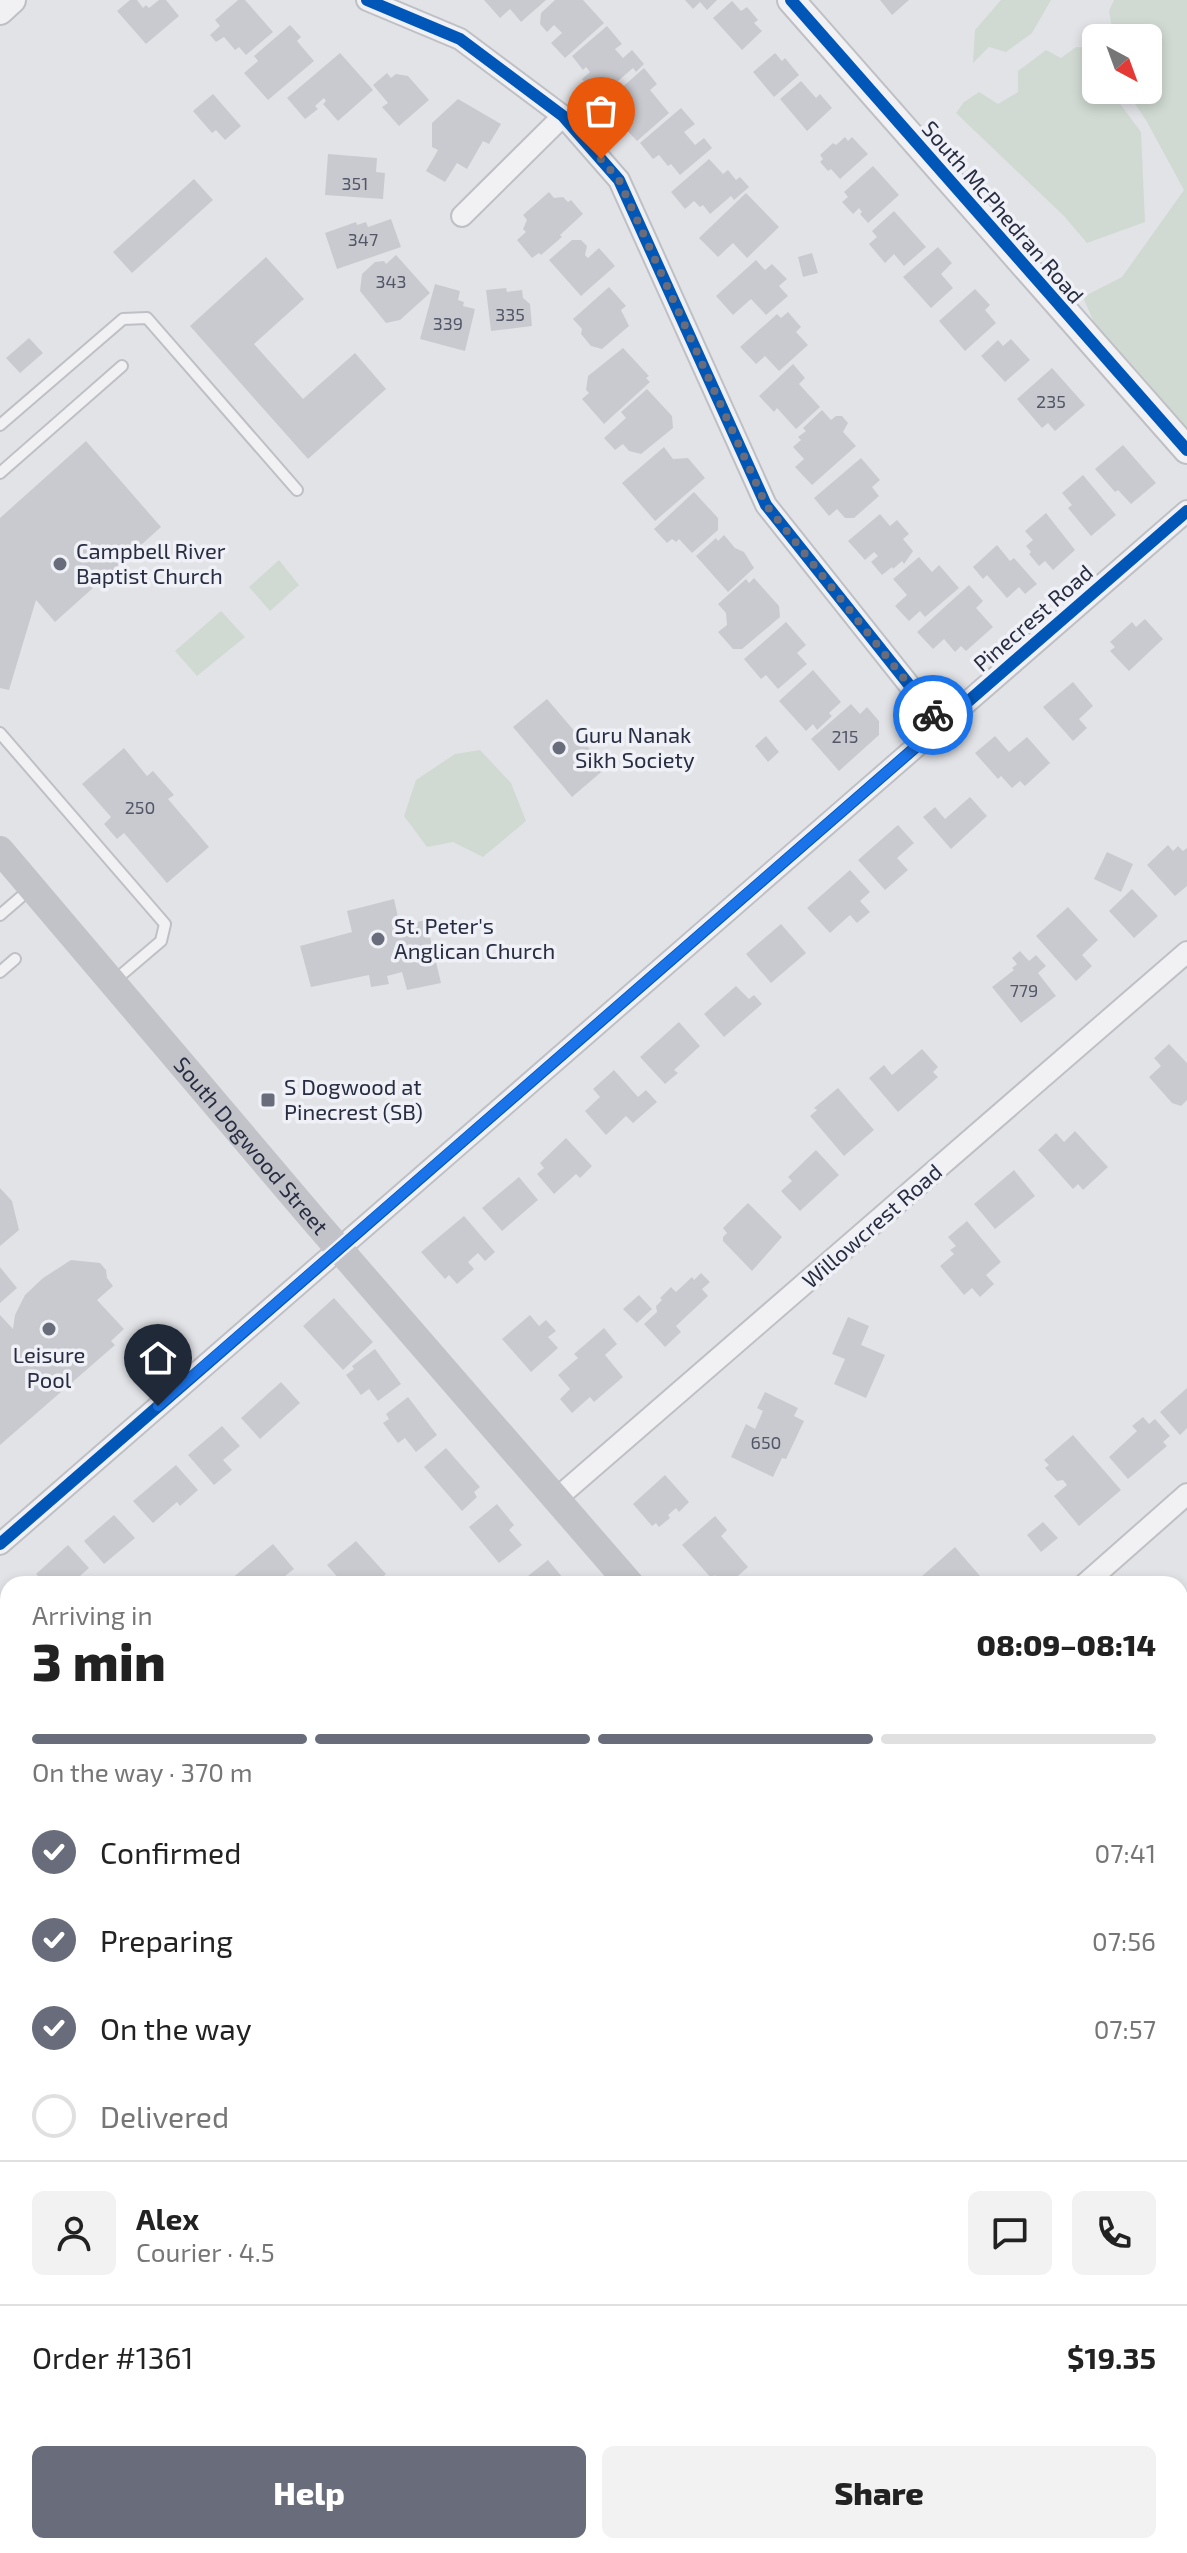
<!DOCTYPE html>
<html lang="en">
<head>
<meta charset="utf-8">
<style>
	body { margin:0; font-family:"Exo 2",sans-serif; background:#f2f2f2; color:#222; height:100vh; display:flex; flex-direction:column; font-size:30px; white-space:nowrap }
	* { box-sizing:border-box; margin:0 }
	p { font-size:26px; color:#767676 }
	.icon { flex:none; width:44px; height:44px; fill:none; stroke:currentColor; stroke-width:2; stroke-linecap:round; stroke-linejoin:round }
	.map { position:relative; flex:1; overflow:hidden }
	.sheet { position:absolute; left:0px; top:1576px; width:1188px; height:978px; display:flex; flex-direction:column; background:#fff; border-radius:24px 24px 0 0; box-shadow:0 4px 12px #0003 }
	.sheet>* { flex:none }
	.needle { width:52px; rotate:139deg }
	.fabs { position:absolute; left:1082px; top:24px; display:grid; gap:16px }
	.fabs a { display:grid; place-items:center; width:80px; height:80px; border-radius:12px; background:#fff; box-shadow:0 4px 12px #0003; font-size:40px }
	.pin { position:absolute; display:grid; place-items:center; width:68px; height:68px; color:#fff; margin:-82px -34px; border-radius:50% 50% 50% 0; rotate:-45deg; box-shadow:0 0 8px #0007 }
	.pin .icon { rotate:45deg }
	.courier { position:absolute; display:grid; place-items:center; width:80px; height:80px; margin:-40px; border:6px solid #1a73e8; border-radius:50%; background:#fff; color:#222; box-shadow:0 2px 10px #0007 }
	.headline em { font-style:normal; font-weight:800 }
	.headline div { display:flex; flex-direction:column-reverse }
	.headline { display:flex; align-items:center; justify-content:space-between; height:136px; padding:0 32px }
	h1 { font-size:52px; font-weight:800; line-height:60px }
	.bar { display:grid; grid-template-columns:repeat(4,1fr); gap:12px 8px; align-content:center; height:96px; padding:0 32px }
	.bar i { height:10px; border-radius:6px; background:#e0e0e0 }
	.bar .selected { background:#696d7b }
	.bar p { grid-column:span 4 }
	.line { display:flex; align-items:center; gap:20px; padding:0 32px; border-top:2px solid #e0e0e0 }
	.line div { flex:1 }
	.round { display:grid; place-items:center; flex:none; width:84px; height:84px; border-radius:12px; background:#f2f2f2 }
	ol { padding:0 32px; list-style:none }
	li { display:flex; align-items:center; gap:24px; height:88px }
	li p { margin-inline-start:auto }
	li .icon { padding:8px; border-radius:50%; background:#696d7b; color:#fff; stroke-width:4 }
	li:last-child { color:#767676 }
	li i { width:44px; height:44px; border:4px solid #e0e0e0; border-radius:50% }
	.primary-button { display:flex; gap:16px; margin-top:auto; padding:16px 32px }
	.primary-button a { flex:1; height:92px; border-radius:12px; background:#696d7b; color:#fff; font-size:32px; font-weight:800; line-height:92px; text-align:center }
	.primary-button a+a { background:#f2f2f2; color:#222 }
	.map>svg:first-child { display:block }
</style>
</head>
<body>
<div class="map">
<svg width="1187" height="2553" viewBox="0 0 1187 2553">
	<rect width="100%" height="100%" fill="#e2e3e7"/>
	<path fill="#d2d4dc" d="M1187,2268V2417L1180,2410V2273Z"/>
	<path fill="#d0dad2" d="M1001,0H1051L1032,33L1006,52L989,47L973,63L975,30Z
		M1114,0H1187V434L1098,332L1083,297L1122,277L1184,190L1147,122L1126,90H1148V38H1114L1109,11Z
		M1076,47L1096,48V90H1110L1141,132L1145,222L1087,243L1064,216L956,113L964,102L979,92L998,104L1018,92V71L1046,50L1061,58Z
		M279,560L299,585L270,611L249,587Z
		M221,611L245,637L197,676L175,651Z
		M480,750L511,783L526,821L483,857L453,842L427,847L404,816L416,780L455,754Z"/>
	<path fill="#c9cacf" d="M130,0H137L143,8L146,5L149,8L159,0H166L179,16L146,44L117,11Z
		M238,0H245L273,32L246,55L239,47L235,50L224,37L216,42L210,35L220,26L215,20Z
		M484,0H546L521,22L510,9L500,18Z
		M555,0H583L604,23L565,58L551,43L562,33L554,25L547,32L540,24L541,13Z
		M685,0H717L707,10L700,2L693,9Z
		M880,0H909L892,15Z
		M732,1L741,11L747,7L758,20L754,23L762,31L742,50L713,18Z
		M290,25L301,37L297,41L314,61L268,100L244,73L258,61L254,56Z
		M607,26L622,44L615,49L623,58L632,50L644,64L636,72L633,68L610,88L605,83L594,93L582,79L590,72L586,67L583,70L572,56Z
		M340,53L373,90L338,121L323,104L326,101L324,98L315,106L318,109L305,119L287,98Z
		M775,53L782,61L785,58L799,75L774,97L753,72Z
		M644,68L657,84L650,90L669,113L637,141L620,123L635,110L618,91Z
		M387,73L391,78L396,74L408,76L429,100L399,126L382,107L388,103L373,85Z
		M801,81L816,98L820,94L832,108L807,131L780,99Z
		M213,94L241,126L225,140L216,130L212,133L193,111Z
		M458,99L501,124L489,144L483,141L467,169L457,163L445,182L426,171L438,150L432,147V123Z
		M681,108L695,124L684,132L695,145L704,138L712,148L680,175L671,164L668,166L659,155L653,159L640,143Z
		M845,137L848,141L852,137L868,154L840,179L831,169L828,171L820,162L823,159L820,155L833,143L836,145Z
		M328,154L377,158L376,172L385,173L383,199L325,195Z
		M709,159L723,174L728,170L736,180L740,177L749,187L734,200L731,196L710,214L703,205L700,207L694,201L685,209L671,192Z
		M873,166L899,195L868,223L860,214L862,212L859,208L853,214L842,202L848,197L844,192Z
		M194,179L213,200L132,273L113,252Z
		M549,192L554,198L563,197L568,202L571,200L583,214L560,235L562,237L541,255L539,253L532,258L517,240L526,232L523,229L527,220L523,215Z
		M746,193L779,227L747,258L733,243L718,257L699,238Z
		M894,211L926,247L904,266L894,254L885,263L869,244L877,237L872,231Z
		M391,219L401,247L337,269L325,233L356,222L357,225L366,222L368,227Z
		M572,240H581L587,246L585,255L588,258L599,248L615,266L581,296L549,260Z
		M938,247L952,263L941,274L953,288L931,308L903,277Z
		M812,253L818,273L803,277L798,257Z
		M396,255L430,293L400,320L386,323L360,291L362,274L375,262L384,261L386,264Z
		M266,257L304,299L254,344L303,399L355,353L386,389L308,459L190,326Z
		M756,260L765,270L772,264L787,279L779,286L788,296L766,315L751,299L733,315L716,296Z
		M435,284L460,291L458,300L464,302L463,306L475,309L465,351L420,339Z
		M609,287L626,306L621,310L629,326L602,349L591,346L581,334L582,329L573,319Z
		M506,288L507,292L522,290L523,298L530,304L532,326L491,331L486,290Z
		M975,289L990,305L985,310L996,323L965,351L939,321Z
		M788,312L801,327L796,332L808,345L779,371L765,356L756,364L740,347L777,314L781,318Z
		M29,338L43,353L20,373L6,358Z
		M1011,339L1030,360L1005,382L981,356L998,340L1003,346Z
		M623,348L649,376L646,378L650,382L604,424L582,399L589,393L586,390L588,376Z
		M793,364L805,378L799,384L820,407L796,429L777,408L774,412L759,396Z
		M1052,368L1085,405L1055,431L1048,423L1042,428L1017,399Z
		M647,389L672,416L673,428L641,454L629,451L623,444L615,450L604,438L626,418L621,412Z
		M822,410L831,420L836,416H842L848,423L843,432L856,446L812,485L795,467L804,459L793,447L801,440L798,437L806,431L803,428Z
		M86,441L161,527L55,622L36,600L9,690L0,688V518Z
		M1123,445L1156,483L1131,504L1118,490L1115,492L1095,469Z
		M664,447L673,459L688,458L705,478L655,521L622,483Z
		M861,458L880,480L872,487L879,496L854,518H845L837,509L829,516L814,498Z
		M1083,475L1116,515L1091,536L1068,508L1072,505L1062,493Z
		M694,492L718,518V530L692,553L679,539L676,542L672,539L667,543L654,529Z
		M1046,513L1075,550L1053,570L1045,561L1039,566L1029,554L1031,552L1026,546L1033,540L1025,531Z
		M880,514L890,526L897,520L909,534L903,539L913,551L904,564L902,561L893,569L892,567L882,575L871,562L878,556L874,552L865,560L848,541Z
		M724,535L735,548L744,552L754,568L728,592L696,556L716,538L718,541Z
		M997,545L1010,561L1014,558L1037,584L1025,594L1019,587L1007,598L987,575L983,579L973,567Z
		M919,557L932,572L939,565L959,588L925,617L920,611L909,621L895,606L907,595L893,579Z
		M754,578L779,606L780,617L742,649H733L718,632L727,625L726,613L718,604L746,579L749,583Z
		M969,585L983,601L976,608L993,627L966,651L961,646L955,652L944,639L933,649L917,632Z
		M1145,619L1163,639L1129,671L1110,651L1115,647L1110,642L1132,622L1136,627Z
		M786,622L806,645L797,653L807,664L778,689L766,675L761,679L744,659Z
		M813,670L841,702L829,713L832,716L817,730L813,724L806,731L779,701Z
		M1073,682L1093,706L1079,719L1087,728L1073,741L1043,707Z
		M547,699L606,768L572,797L513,727Z
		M851,704L860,714L867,707L879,721V735L839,771L811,739Z
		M766,736L779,752L768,762L755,746Z
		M995,736L1009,752L1027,737L1050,763L1025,786L1020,781L1012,788L1001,776L998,779L975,753Z
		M124,748L147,776L153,771L174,795L168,799L209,847L167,883L124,833L117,839L104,824L111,817L82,784Z
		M970,797L987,816L951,849L923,817L935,807L945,819Z
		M898,825L914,843L897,858L908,870L885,890L858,860Z
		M1168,845L1173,851L1178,846L1183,851L1187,848V886L1175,896L1147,865Z
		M1107,852L1133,864L1121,892L1094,879Z
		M850,870L870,892L860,901L870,912L857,923L850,915L830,933L807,908Z
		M1132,889L1158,916L1134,938L1109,911Z
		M394,899L400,926L426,920L441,983L407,990L402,972L387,976L389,984L371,987L369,975L311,987L300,946L352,932L347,911Z
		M1068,907L1098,940L1082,955L1092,966L1076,981L1036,936Z
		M781,924L806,953L771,983L746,954Z
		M1020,951L1029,961L1036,955L1046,966L1038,973L1056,996L1021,1023L992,987L1014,970L1012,968L1017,964L1012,958Z
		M736,986L749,999L754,995L762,1004L724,1037L704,1014Z
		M679,1022L700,1046L674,1070L678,1073L665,1084L640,1057Z
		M1169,1044L1187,1063V1100L1181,1106L1172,1103L1149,1077L1161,1066L1154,1058Z
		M922,1049L938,1067L933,1072L938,1077L898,1112L869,1078L884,1065L892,1075Z
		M614,1070L638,1097L646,1090L657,1102L633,1123L626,1116L606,1135L585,1111L600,1097L593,1089Z
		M838,1088L874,1130L844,1156L810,1116L817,1110L814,1108Z
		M1075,1131L1108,1167L1083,1190L1078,1184L1073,1189L1038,1150L1056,1133L1064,1142Z
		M566,1138L592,1166L580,1178L576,1174L554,1194L537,1174L544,1168L540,1163Z
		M816,1150L839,1175L800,1211L781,1191L792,1181L788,1177Z
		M1014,1170L1035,1196L995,1229L974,1204Z
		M519,1177L538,1200L502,1231L482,1208Z
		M0,1188L12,1201L19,1230L0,1246Z
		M748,1203L782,1237L752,1271L723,1241V1237L727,1233L723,1228Z
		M464,1216L495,1252L485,1261L478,1253L468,1262L474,1269L457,1284L449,1275L445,1279L421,1252Z
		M967,1221L1001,1262L986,1275L994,1284L980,1297L972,1288L964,1295L940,1266L954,1254L950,1250L956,1246L948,1237Z
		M71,1260L100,1263L106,1270L107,1278L113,1286L97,1300L124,1329L111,1341L115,1345L0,1445V1315L13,1329L15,1315L25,1295L43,1278Z
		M0,1267L17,1288L0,1303Z
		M701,1273L710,1282L702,1289L708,1296L676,1326L681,1332L665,1347L644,1324L657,1312L656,1306L662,1300L660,1298L671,1287L676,1292L692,1277L694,1280Z
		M639,1295L652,1309L637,1323L623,1309Z
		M334,1298L373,1342L343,1370L303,1326Z
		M530,1315L539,1326L546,1320L556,1331L548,1337L558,1348L531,1372L502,1339Z
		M848,1317L869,1326L861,1345L885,1355L866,1398L834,1384L845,1359L832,1354Z
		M604,1328L617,1344L605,1355L623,1377L594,1402L590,1397L572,1413L560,1399L570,1389L558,1375L578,1358L574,1354Z
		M375,1349L401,1384L378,1401L369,1389L361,1395L346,1375L354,1369L352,1366Z
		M281,1382L300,1403L260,1439L241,1418Z
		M1187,1388V1428L1180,1435L1160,1412Z
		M765,1392L798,1408L794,1416L804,1421L786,1459L782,1458L773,1477L731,1457L746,1424L755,1429L763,1411L757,1408Z
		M408,1397L437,1435L416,1452L405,1438L398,1443L383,1423L389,1419L386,1414Z
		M1143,1417L1149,1424L1155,1419L1170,1436L1163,1442L1167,1446L1128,1479L1109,1457L1137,1431L1132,1426Z
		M222,1426L240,1446L223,1460L232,1470L214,1485L188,1455Z
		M1073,1435L1121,1490L1079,1526L1054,1496L1067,1485L1063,1480L1057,1481L1045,1468L1049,1465L1044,1460Z
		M446,1448L480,1487L474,1492L477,1497L462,1511L424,1467Z
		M176,1465L198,1490L180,1506L177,1502L153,1523L133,1501Z
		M665,1475L689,1502L679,1512L676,1508L668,1515L670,1518L659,1527L656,1523L652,1526L633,1504Z
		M497,1504L514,1525L509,1530L522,1545L499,1563L469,1527Z
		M114,1515L135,1538L104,1564L84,1541Z
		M715,1516L727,1530L721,1536L748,1567L729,1584H711L717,1578L715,1575L711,1578L682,1545Z
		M1043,1522L1058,1538L1041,1552L1027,1535Z
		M356,1541L386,1574L375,1584H352L345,1576L340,1580L327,1565Z
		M273,1544L294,1569L275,1584H225Z
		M68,1545L89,1568L71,1584H41L44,1582L36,1574Z
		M955,1547L980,1576L971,1584H928L921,1577Z
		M548,1560L568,1584H534L528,1576Z
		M8,1602V1646L0,1653V1609Z
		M8,1764V1812L0,1818V1770Z
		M1187,1831V1867L1180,1859L1182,1850L1180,1847V1837Z
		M1180,1891L1187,1899V1960L1180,1966Z
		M0,2049L8,2058V2081L0,2088Z
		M1187,2094V2139L1180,2131V2099Z
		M0,2245L8,2254V2291L0,2298Z
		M1187,2317V2352L1184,2355L1180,2350V2323Z
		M8,2480V2527L5,2529L0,2522V2486Z
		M1180,2498L1187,2508V2518L1185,2519L1187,2522V2551L1184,2553H1180L1174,2546H1180Z
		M24,2546H82L74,2553H30Z
		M272,2546H300L307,2550L306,2553H268Z
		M496,2546H527L519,2553H495L492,2550Z
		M756,2546H810L813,2550L809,2553H779L774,2547L767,2553H762Z
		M1020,2546H1057L1063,2553H1026Z"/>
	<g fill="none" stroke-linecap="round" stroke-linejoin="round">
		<defs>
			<path id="service" d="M0,425L123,319L147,318L297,490
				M0,473L122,366
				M0,733L165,924L161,941L114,981
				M0,915L29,890
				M0,972L15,959"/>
			<path id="minor" d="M367,0L460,39L563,116L619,180L766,505L941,725
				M462,216L563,116
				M556,1499L1187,952
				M0,1544L1187,511
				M1085,1584L1187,1494
				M0,1896L8,1890
				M0,2180L8,2190
				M878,2546L884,2553
				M1112,2546L1118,2553
				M207,2553L212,2546"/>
			<path id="tertiary" d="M791,0L1187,450
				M0,11L12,0
				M1180,2047L1187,2041
				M597,2553L605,2546"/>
		</defs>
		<use href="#service" stroke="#bfc0c5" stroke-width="14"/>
		<use href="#minor" stroke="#bfc0c5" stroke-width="24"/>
		<use href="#tertiary" stroke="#bfc0c5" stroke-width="30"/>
		<use href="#service" stroke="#f1f1f3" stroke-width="10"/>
		<use href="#minor" stroke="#f1f1f3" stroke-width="20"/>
		<use href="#tertiary" stroke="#f1f1f3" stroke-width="26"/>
		<g stroke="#c2c3c9" stroke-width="28">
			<path id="s1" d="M0,850L314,1220L630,1584"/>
			<path d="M1180,2205L1187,2213"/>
		</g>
		<defs>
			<path id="cycleway" d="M367,0L460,39L563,116L619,180L766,505L941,725
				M791,0L1187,450
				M0,1544L1187,511"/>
		</defs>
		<use href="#cycleway" stroke="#eff1f6" stroke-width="17"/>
		<use href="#cycleway" stroke="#0057b8" stroke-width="12"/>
	</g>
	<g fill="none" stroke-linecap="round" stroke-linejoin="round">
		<path stroke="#696d7b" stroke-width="8" stroke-dasharray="0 14.4" d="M601,159L619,180L766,505L933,715"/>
		<path stroke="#1a73e8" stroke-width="10" d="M158,1406L941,725L933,715"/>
	</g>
	<g fill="#696d7b" stroke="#eff1f6" stroke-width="3">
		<circle cx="60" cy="564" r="8"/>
		<circle cx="559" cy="748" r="8"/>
		<circle cx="378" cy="939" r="8"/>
		<rect x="260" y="1092" width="16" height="16" rx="4"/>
		<circle cx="49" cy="1329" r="8"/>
	</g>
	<g text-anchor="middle" stroke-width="7" stroke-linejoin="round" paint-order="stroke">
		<g font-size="18" fill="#525666">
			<text x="355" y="190">351</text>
			<text x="363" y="246">347</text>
			<text x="391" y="288">343</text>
			<text x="510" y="321">335</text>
			<text x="448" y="330">339</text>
			<text x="1051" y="408">235</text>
			<text x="845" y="743">215</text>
			<text x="140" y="814">250</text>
			<text x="1024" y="997">779</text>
			<text x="766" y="1449">650</text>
		</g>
		<g font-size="22" fill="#282d41" stroke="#eff1f6">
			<text transform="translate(1003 212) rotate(49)" y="8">South McPhedran Road</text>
			<text transform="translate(1033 618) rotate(-41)" y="8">Pinecrest Road</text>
			<text dy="8" stroke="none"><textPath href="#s1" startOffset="388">South Dogwood Street</textPath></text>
			<text transform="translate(872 1226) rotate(-41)" y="8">Willowcrest Road</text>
		</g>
		<g font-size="22" fill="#282d41" stroke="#eff1f6" text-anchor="start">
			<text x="76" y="559">Campbell River<tspan x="76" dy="25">Baptist Church</tspan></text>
			<text x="575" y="743">Guru Nanak<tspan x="575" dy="25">Sikh Society</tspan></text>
			<text x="394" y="934">St. Peter's<tspan x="394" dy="25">Anglican Church</tspan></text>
			<text x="284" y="1095">S Dogwood at<tspan x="284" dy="25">Pinecrest (SB)</tspan></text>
			<text x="49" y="1363" text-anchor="middle">Leisure<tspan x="49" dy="25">Pool</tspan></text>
		</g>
	</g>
</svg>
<div class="fabs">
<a><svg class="needle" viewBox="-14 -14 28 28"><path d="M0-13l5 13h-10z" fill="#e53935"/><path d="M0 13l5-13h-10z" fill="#767676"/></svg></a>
</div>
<div class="pin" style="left:601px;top:159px;background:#ea580c"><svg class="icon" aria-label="bag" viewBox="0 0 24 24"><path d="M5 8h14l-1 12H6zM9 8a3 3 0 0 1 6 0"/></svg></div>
<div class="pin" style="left:158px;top:1406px;background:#1f2937"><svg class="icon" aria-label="home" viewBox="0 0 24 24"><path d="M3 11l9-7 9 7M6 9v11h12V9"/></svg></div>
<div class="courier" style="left:933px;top:715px"><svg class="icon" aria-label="bike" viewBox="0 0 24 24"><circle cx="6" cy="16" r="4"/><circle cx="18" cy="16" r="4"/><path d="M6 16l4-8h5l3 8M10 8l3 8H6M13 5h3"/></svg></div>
<section class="sheet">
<div class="headline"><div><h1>3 min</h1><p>Arriving in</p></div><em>08:09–08:14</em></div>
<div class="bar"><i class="selected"></i><i class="selected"></i><i class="selected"></i><i></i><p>On the way · 370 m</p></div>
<ol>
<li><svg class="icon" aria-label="check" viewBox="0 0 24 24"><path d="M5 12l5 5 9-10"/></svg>Confirmed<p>07:41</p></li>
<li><svg class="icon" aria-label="check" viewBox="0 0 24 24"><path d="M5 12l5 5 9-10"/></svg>Preparing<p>07:56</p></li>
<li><svg class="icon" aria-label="check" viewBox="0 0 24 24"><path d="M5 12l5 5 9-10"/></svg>On the way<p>07:57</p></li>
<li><i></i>Delivered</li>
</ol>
<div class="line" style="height:144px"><a class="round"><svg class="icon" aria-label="person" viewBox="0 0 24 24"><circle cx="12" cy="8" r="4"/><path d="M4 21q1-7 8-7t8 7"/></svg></a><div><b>Alex</b><p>Courier · 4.5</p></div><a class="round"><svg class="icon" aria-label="chat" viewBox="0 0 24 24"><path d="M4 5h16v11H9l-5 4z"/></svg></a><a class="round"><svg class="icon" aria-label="phone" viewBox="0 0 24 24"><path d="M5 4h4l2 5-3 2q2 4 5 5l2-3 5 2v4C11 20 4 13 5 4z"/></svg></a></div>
<div class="line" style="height:104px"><div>Order #1361</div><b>$19.35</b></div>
<div class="primary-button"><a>Help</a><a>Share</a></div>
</section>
</div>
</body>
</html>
